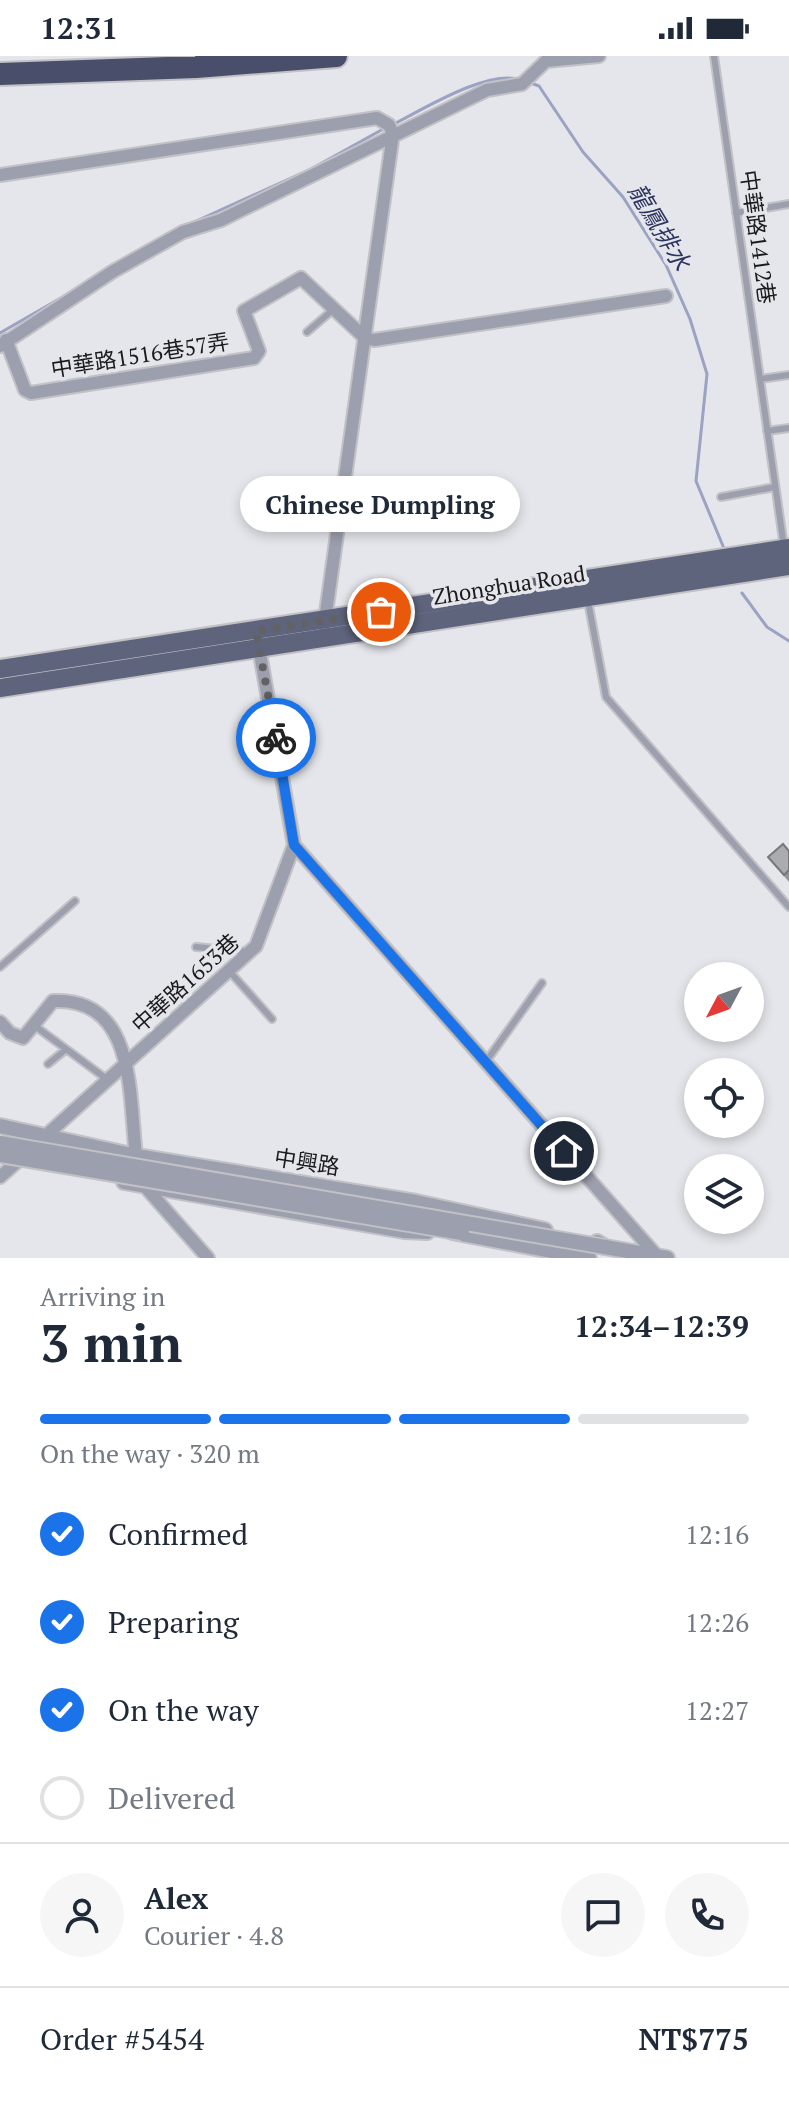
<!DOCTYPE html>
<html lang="en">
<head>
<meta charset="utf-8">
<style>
	body { margin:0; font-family:"PT Serif","Noto Sans TC",serif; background:#f6f6f7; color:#1f2937; height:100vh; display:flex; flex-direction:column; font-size:30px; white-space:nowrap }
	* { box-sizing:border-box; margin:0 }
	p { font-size:26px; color:#747a83 }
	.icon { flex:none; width:44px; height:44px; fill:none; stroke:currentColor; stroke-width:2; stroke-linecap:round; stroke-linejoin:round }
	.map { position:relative; height:1202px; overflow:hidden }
	.drawer { display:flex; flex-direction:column; background:#fff; flex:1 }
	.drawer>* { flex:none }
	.needle { width:52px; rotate:229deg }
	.controls { position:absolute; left:684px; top:906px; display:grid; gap:16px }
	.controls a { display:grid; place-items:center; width:80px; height:80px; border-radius:50%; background:#fff; box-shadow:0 4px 12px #0003; font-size:40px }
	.pin { position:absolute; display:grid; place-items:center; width:68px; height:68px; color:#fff; margin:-34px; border:4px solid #fff; border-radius:50%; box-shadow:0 2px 8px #0007 }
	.courier { position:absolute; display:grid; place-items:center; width:80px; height:80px; margin:-40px; border:6px solid #1a73e8; border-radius:50%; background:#fff; color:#222; box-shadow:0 2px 10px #0007 }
	.bubble { position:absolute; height:56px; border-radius:28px; background:#fff; box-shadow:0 4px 12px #0003; font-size:26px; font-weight:800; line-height:56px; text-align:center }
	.overview em { font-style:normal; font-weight:800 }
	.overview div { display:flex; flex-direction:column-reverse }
	.overview { display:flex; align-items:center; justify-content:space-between; height:136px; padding:0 40px }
	h1 { font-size:52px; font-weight:800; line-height:60px }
	.bar { display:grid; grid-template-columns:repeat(4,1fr); gap:12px 8px; align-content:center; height:96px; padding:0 40px }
	.bar i { height:10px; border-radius:6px; background:#e0e1e3 }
	.bar .active { background:#1a73e8 }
	.bar p { grid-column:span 4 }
	.line { display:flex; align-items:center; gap:20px; padding:0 40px; border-top:2px solid #e0e1e3 }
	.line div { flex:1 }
	.round { display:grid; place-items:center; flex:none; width:84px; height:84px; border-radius:42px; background:#f6f6f7 }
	ol { padding:0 40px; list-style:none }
	li { display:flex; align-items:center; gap:24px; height:88px }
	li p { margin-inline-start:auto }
	li .icon { padding:8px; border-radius:50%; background:#1a73e8; color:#fff; stroke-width:4 }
	li:last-child { color:#747a83 }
	li i { width:44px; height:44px; border:4px solid #e0e1e3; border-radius:50% }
	.status { display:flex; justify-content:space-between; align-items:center; height:56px; padding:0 40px; background:#fff; direction:ltr }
	.status svg { height:22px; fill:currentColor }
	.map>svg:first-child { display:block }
</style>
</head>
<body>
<div class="status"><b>12:31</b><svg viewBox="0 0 49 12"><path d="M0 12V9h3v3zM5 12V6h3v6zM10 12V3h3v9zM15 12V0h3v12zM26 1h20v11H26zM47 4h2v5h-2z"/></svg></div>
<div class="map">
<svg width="789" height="1202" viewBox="0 0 789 1202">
	<rect width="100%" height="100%" fill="#e5e6eb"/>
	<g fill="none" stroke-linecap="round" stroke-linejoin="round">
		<path stroke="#9ba2c2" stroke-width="3" d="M528,26L539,30L583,96L623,141L666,209L690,263L707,318L696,425L723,490
			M392,69C422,54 489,12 521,24
			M194,166L311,113L385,72
			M0,277L66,239
			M742,537L767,571L789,585"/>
		<defs>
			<path id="service" d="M714,0L784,491
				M736,157L789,148
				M307,276L335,252
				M760,323L789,319
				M767,375L789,372
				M721,441L775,431
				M588,545L606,641L789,851
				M196,891L249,896
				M0,911L75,845
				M230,916L272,963
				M35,970L108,1024
				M485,1007L542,927
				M48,1008L64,995"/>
			<path id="minor" d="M0,119L377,62L389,69L393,78L324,571
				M365,282L374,284L666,240
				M6,284L25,334L31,337L254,302L259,295L244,255L301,222L365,282
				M0,290L112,216L183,176L221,164L487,34L522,28L546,5L599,0
				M294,789L657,1200
				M0,966L10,977L23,982L53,945C140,941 128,1048 137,1108
				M0,1121L256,890L294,789L259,592
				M141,1126L208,1202"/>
			<path id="tertiary" d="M0,1070L136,1100L416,1146L545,1174
				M124,1126L404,1175L427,1176
				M452,1176L589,1202
				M597,1186L605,1191L667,1202"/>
			<path id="primary" d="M0,613L789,492
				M0,632L789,510"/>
			<path id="motorway" d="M0,18L196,11L336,0"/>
		</defs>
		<use href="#service" stroke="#c1c1c6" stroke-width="10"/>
		<use href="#minor" stroke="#c1c1c6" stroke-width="16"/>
		<use href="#tertiary" stroke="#c1c1c6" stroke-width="18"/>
		<use href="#primary" stroke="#c1c1c6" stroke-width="22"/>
		<use href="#motorway" stroke="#c1c1c6" stroke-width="26"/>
		<use href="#service" stroke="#9c9fad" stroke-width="6"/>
		<use href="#minor" stroke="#9c9fad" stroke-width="12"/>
		<use href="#tertiary" stroke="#9c9fad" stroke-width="14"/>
		<use href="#primary" stroke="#5f647d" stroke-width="18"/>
		<use href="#motorway" stroke="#494f6b" stroke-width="22"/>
		<defs>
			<path id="tertiary-bridge" d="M0,1087L605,1191
				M0,1099L462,1177"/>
		</defs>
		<use href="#tertiary-bridge" stroke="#c1c1c6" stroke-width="18" stroke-linecap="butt"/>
		<use href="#tertiary-bridge" stroke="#9c9fad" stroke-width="14"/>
	</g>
	<path fill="#939497" d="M789,795V826L768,801Z"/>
	<path fill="#abacb0" stroke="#78787b" stroke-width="2" d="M783,788L789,795V814L784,819L768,801Z"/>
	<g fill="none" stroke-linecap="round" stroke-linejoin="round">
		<path stroke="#626265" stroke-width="8" stroke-dasharray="0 14.4" d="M276,682L256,575L381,556"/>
		<path stroke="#1a73e8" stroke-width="10" d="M276,682L294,789L564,1095"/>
	</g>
	<g text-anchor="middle" stroke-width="7" stroke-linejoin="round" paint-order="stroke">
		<g font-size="22" fill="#1b1b1d" stroke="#e5e6eb">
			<text transform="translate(758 181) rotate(82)" y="8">中華路1412巷</text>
			<text transform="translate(140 299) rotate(-9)" y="8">中華路1516巷57弄</text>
			<text transform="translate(509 529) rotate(-9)" y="8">Zhonghua Road</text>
			<text transform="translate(185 927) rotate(-42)" y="8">中華路1653巷</text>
			<text transform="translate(307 1106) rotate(9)" y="8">中興路</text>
		</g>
		<g font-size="24" font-style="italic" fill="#2e3460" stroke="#e5e6eb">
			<text transform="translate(659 171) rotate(59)" y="8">龍鳳排水</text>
		</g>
	</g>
</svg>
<div class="controls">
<a><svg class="needle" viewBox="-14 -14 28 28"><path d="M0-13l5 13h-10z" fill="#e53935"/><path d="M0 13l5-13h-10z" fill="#747a83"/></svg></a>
<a><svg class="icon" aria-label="locate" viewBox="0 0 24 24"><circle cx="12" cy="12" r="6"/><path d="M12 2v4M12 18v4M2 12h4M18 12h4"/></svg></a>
<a><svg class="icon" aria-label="layers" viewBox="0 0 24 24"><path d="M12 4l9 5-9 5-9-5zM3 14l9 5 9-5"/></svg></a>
</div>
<div class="pin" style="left:381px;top:556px;background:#ea580c"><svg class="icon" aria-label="bag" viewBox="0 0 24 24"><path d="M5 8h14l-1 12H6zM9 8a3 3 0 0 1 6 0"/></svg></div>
<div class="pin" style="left:564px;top:1095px;background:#1f2937"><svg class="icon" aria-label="home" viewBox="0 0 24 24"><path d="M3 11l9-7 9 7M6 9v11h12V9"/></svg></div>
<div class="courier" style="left:276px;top:682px"><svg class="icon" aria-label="bike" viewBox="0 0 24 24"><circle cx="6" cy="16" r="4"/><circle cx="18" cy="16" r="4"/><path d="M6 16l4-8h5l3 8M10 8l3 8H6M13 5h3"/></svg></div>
<div class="bubble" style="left:240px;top:420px;width:280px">Chinese Dumpling</div>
</div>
<section class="drawer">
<div class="overview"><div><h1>3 min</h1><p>Arriving in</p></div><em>12:34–12:39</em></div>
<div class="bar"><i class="active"></i><i class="active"></i><i class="active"></i><i></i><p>On the way · 320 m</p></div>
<ol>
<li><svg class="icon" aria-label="check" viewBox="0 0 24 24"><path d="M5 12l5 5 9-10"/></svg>Confirmed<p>12:16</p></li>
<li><svg class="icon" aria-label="check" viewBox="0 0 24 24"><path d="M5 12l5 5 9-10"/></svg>Preparing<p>12:26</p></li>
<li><svg class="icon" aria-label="check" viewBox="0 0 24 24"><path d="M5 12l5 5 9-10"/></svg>On the way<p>12:27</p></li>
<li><i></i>Delivered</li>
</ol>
<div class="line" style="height:144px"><a class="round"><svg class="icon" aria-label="person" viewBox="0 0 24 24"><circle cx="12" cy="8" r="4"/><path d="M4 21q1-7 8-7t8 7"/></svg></a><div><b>Alex</b><p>Courier · 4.8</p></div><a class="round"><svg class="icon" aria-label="chat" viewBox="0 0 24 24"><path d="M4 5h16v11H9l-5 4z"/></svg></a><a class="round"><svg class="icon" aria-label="phone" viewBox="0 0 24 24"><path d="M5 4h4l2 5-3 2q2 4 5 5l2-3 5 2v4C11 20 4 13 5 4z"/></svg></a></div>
<div class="line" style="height:104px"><div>Order #5454</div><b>NT$775</b></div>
</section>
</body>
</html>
